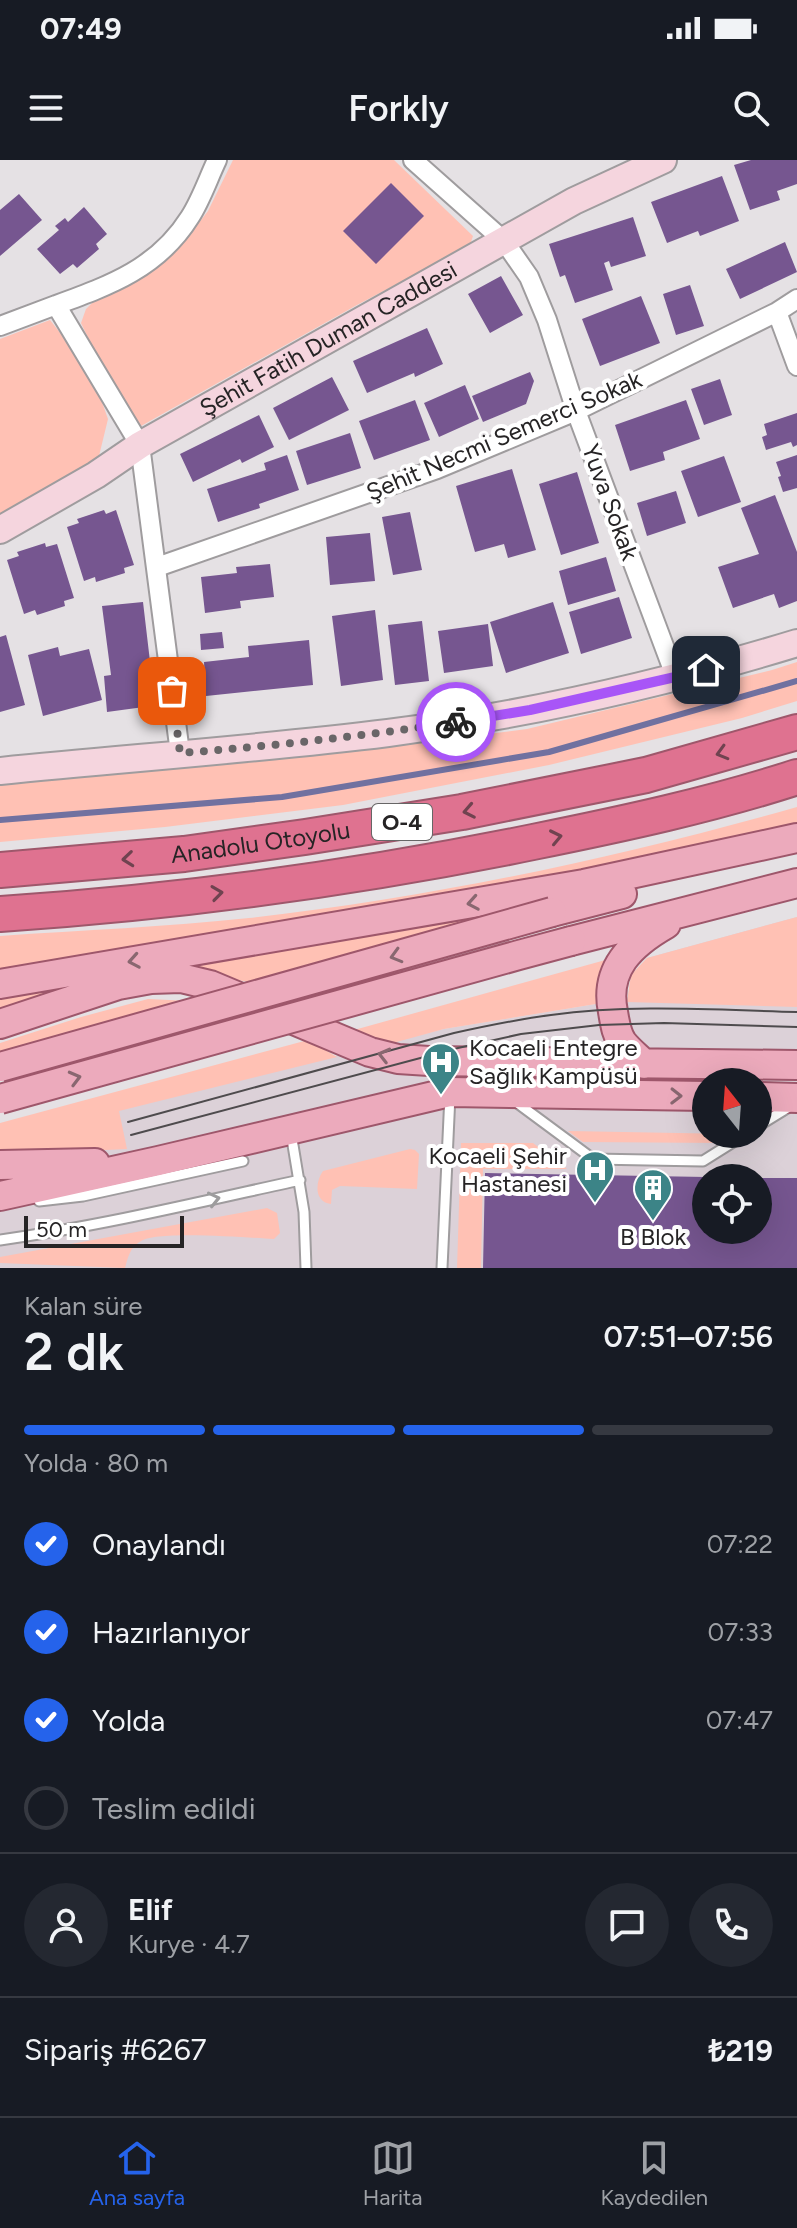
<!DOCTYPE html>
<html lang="tr">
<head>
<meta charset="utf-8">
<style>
	body { margin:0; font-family:Figtree,sans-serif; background:#242831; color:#f1f3f6; height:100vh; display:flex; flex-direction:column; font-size:30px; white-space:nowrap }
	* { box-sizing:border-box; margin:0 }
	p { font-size:26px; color:#9ea1a6 }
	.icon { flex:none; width:44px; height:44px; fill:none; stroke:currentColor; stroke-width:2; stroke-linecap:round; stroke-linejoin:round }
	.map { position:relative; height:1108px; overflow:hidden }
	.panel { display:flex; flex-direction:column; background:#171b24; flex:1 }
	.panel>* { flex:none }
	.needle { width:52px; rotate:343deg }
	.buttons { position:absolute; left:692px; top:908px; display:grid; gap:16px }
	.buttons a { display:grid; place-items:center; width:80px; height:80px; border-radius:50%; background:#171b24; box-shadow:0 8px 32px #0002; font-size:40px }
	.scale { position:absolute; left:24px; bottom:20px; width:160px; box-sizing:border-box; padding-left:8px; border:4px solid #262425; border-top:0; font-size:22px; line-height:28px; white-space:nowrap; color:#262425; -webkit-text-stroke:6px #fff; paint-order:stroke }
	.pin { position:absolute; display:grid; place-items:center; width:68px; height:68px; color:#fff; margin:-34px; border-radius:16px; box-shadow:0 4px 12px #0006 }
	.courier { position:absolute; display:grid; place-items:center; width:80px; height:80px; margin:-40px; border:6px solid #a855f7; border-radius:50%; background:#fff; color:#222; box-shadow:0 2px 10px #0007 }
	.summary em { font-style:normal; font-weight:600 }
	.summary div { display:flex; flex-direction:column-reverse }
	.summary { display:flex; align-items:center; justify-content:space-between; height:136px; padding:0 24px }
	h1 { font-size:52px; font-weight:600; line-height:60px }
	.bar { display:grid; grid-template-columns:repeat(4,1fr); gap:12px 8px; align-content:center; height:96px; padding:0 24px }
	.bar i { height:10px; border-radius:6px; background:#363941 }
	.bar .selected { background:#2563eb }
	.bar p { grid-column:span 4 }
	.line { display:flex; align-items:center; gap:20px; padding:0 24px; border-top:2px solid #363941 }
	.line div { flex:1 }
	.round { display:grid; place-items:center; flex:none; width:84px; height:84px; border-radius:42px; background:#242831 }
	ol { padding:0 24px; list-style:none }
	li { display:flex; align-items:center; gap:24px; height:88px }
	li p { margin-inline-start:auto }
	li .icon { padding:8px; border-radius:50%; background:#2563eb; color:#fff; stroke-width:4 }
	li:last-child { color:#9ea1a6 }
	li i { width:44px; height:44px; border:4px solid #363941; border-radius:50% }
	.status { display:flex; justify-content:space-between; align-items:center; height:56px; padding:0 40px; background:#171b24; direction:ltr }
	.status svg { height:22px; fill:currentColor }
	header { display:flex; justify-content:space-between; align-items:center; height:104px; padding:0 24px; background:#171b24; font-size:36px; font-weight:600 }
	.tabs { display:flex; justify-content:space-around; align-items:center; height:112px; border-top:2px solid #363941; background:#171b24; font-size:22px; color:#9ea1a6 }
	.tabs a { display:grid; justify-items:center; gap:4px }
	.tabs .selected { color:#2563eb }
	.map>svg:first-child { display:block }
</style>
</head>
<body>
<div class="status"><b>07:49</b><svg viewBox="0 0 49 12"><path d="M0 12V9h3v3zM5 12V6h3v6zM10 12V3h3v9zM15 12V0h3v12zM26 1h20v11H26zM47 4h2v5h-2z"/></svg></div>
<header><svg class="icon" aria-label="menu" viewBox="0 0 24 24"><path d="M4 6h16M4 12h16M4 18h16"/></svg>Forkly<svg class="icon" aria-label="search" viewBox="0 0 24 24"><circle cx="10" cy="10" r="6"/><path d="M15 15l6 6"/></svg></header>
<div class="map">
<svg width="797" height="1108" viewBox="0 0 797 1108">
	<rect width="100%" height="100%" fill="#e5e1e4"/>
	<path fill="#dcd1d8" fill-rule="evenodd" d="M797,757V1108H0V980L444,869L596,844L627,842L631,815L647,798ZM706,922H758V974H706ZM706,1018H758V1070H706Z"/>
	<path fill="#ffc1b4" d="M233,0H394L473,76L471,82L465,88L357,145L141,266L100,203L81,163L86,149L95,140L147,113L181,86L208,51Z
		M50,160L72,188L98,231L108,259L99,296L83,311L0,357V179Z
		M797,502V541L742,558L549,605L343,645L165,667L0,682V624L346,592L527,569L772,510Z
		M797,647V666L582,719L0,814V776C83,770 166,767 249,758C435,737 617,698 797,647Z
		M504,753L263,825L187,810L0,857V835Z
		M797,757V847L627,842L631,815L647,798Z
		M609,799L596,844L444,869L382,886L354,870Z
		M148,839L191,841L0,896V883L81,857Z
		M308,880L337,897L119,951L127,989L0,995V963Z
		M568,971L733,974L722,983L583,982Z
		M461,983H533L567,1009H483L481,1108H457Z
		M410,989L415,990L419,994L417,1029L340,1026L332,1030L331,1044C314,1042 315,1022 323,1011Z
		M267,1048L277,1053L280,1073L274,1079C249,1078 159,1070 141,1081C130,1087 128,1097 125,1108L0,1103V1097Z"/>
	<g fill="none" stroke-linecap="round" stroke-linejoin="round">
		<path stroke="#7071a0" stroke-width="6" d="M0,660L282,637L549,592L797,521"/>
	</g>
	<path fill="#765690" d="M751,0H797V24L777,31L780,40L750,50L734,5Z
		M722,16L739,61L700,76L698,71L667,83L651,42Z
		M391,23L424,56L376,104L343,71Z
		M19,34L42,60L0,96V50Z
		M84,47L107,74L96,84L99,89L77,108L73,104L60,114L37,89L59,70L55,66L65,58L68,62Z
		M633,57L646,96L611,107L609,101L604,103L613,130L575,143L565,115L560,117L549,84Z
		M785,82L797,112L740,139L726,109Z
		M501,116L523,155L490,173L468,134Z
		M690,125L704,166L676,175L663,134Z
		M641,136L660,183L600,206L582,159Z
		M427,168L443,204L415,217L414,213L367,233L353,201Z
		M530,212L534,221L526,244L483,262L472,236Z
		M332,217L349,250L289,280L273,248Z
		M720,219L732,255L704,265L691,229Z
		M465,225L479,259L439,277L424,243Z
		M415,240L430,280L374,300L359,261Z
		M686,240L700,279L663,292L665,300L630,311L615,265Z
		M797,253V285L793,287L791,282L766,290L762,277L767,275L764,264Z
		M259,255L274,287L242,303L240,299L193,322L180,294Z
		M350,273L361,308L307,325L296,291Z
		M287,295L299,330L259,344L260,348L218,362L207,329L266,310L264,303Z
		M797,295V328L783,332L778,317L781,316L776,302Z
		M724,296L741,342L698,357L681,311Z
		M512,309L536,390L508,398L504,384L475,392L456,326Z
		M577,312L599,383L561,395L539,324Z
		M676,331L686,363L647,376L637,343Z
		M775,335L797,392V441L779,448L774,434L733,448L718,407L759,394L741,348Z
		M104,350L106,354L116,350L134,405L124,408L125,413L96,422L95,417L84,421L67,367L79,363L77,359Z
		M410,352L422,410L393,415L382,357Z
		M370,373L375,421L330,425L326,377Z
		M45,383L46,387L57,384L74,438L64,441L65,446L37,455L35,450L24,454L7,400L19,396L17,392Z
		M606,397L616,431L568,445L559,411Z
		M270,404L274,437L240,441L241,448L205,453L201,417L237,413L236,407Z
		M619,437L632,478L581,494L569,452Z
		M143,442L151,510L163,509L166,544L107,552L104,516L111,515L102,446Z
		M553,442L569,493L506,513L490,462Z
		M375,450L383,520L341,526L332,456Z
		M422,461L429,521L395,525L388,465Z
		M488,464L493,506L444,513L438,471Z
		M222,472L224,488L201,490L200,474Z
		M6,475L25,545L0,552V477Z
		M309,480L313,525L206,536L204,502L249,497L248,486Z
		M58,487L60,496L89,489L102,540L43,556L28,495Z
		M485,1013L706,1017V1070H758V1018H797V1108H483Z"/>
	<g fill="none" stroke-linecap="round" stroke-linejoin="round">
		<defs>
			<path id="lane" d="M516,942L593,999L703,1001L746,974
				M758,966L789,947
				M291,973L304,1052L306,1108
				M39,1041L83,1036L243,1001
				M0,1080C101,1066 200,1042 300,1020
				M442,1108L450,935"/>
			<path id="street" d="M413,0L504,81L529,117L547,160L576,251L676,518
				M777,152L797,206
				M0,166L56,145
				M157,407L437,309L576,251L777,152L797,139
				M180,593L140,285L56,145C111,125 158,108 190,57C201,40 208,19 217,0"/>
			<g id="secondary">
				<path id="s1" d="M0,370L96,315L140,285L574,41L663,0"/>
				<path d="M0,611C129,598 259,589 388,573C526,555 663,524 797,483"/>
			</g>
			<path id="primary" d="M552,752L622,734
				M571,781L797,723
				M0,824L584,724L797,678
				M0,864L118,825L151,819L181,818L210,825L370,892L398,899L429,901L797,905
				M644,904C637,897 628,890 622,882C616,873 615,863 613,852C604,809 631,784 666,764
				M758,937L797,938
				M0,1005L95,1003
				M0,1036L158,1001L450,932L706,936"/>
			<g id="highway">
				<path id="s2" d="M0,710L184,694L305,677L462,652L646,615L797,572"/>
				<path d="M0,754C179,742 357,718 533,682C622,664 711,645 797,617"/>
			</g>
		</defs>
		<use href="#lane" stroke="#9f9c9e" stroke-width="13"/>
		<use href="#street" stroke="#9f9c9e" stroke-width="22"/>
		<use href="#secondary" stroke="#9f9c9e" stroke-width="30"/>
		<use href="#primary" stroke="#9e576b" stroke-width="32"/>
		<use href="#highway" stroke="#9e576b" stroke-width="38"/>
		<use href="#lane" stroke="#fff" stroke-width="9"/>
		<use href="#street" stroke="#fff" stroke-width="18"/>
		<use href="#secondary" stroke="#f5d5de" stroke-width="26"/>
		<use href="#primary" stroke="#ecaabc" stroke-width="28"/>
		<use href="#highway" stroke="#df7290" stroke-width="34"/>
		<path stroke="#4e4b4d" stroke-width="2" d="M128,962L454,873C486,866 518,859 551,855C632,844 715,850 797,852
			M131,975L458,888L521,874L599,865L664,863L797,867"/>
		<defs>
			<path id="primary-bridge" d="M0,907L552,752
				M0,939C190,887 380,832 571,781"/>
		</defs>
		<use href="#primary-bridge" stroke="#9e576b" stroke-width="32" stroke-linecap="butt"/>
		<use href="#primary-bridge" stroke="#ecaabc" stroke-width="28"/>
	</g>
	<defs><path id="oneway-chevron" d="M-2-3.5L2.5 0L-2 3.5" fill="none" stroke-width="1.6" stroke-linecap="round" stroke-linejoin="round" transform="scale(2)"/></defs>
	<g stroke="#704350">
		<use href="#oneway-chevron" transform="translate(722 593) rotate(164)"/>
		<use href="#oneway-chevron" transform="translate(469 651) rotate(169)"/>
		<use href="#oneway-chevron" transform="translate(556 677) rotate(-12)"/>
		<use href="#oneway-chevron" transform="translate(128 699) rotate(174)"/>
		<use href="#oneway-chevron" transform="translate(217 733) rotate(-8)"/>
	</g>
	<g stroke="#896770">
		<use href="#oneway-chevron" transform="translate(473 743) rotate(170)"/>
		<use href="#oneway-chevron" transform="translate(396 796) rotate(164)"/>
		<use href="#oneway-chevron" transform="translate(134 801) rotate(170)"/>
		<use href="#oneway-chevron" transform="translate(384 895) rotate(-166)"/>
		<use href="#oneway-chevron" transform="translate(75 918) rotate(-15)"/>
		<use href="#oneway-chevron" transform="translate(676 936) rotate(1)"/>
	</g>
	<use stroke="#9d9c9d" href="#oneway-chevron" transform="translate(214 1039) rotate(-13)"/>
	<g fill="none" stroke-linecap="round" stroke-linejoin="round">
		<path stroke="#696668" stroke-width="8" stroke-dasharray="0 14.4" d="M172,531L180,593C273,586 364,576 456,562"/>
		<path stroke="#a855f7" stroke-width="10" d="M456,562L530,550L706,510"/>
	</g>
	<defs>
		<symbol id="hospital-pin" viewBox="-11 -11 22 30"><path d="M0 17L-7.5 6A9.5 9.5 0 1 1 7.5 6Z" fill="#3c8487" stroke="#fff"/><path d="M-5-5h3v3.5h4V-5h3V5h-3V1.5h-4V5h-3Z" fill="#fff"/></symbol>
		<symbol id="building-pin" viewBox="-11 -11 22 30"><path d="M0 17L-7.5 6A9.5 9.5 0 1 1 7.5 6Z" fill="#3c8487" stroke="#fff"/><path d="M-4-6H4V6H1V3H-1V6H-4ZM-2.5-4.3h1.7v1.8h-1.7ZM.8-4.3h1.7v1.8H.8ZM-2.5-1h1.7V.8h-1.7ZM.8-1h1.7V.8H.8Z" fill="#fff"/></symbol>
	</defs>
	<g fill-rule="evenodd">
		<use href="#hospital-pin" x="419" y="880" width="44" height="60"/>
		<use href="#hospital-pin" x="573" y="988" width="44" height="60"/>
		<use href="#building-pin" x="631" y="1006" width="44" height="60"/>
	</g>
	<g text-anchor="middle" stroke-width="8" stroke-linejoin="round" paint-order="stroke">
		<rect fill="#fff" stroke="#676666" stroke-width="2" x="372" y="644" width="60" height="36" rx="6"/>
		<g font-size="22" font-weight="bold" fill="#262425">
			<text x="402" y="670">O-4</text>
		</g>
		<g font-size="24" fill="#262425" stroke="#fff">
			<text dy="8" stroke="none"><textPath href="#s1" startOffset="380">Şehit Fatih Duman Caddesi</textPath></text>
			<text transform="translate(504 276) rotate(-23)" y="8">Şehit Necmi Semerci Sokak</text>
			<text transform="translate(610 342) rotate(70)" y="8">Yuva Sokak</text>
			<text dy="8" stroke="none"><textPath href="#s2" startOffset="262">Anadolu Otoyolu</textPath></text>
		</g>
		<g font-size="24" fill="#262425" stroke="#fff" text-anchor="start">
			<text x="469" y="896">Kocaeli Entegre<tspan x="469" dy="28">Sağlık Kampüsü</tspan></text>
			<text x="567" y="1004" text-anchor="end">Kocaeli Şehir<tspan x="567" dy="28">Hastanesi</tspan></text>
			<text x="653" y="1085" text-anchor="middle">B Blok</text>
		</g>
	</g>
</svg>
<div class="buttons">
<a><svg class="needle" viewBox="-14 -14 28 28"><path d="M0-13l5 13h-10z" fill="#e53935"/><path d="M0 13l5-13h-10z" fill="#9ea1a6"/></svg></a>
<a><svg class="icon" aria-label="locate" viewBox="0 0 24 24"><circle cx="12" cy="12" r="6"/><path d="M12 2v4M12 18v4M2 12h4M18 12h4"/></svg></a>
</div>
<div class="scale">50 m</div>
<div class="pin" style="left:172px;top:531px;background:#ea580c"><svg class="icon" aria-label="bag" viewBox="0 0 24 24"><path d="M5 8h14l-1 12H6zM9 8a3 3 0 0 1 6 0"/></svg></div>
<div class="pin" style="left:706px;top:510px;background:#1f2937"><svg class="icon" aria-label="home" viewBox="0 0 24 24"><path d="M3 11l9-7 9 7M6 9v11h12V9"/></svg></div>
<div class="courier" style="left:456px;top:562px"><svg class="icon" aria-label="bike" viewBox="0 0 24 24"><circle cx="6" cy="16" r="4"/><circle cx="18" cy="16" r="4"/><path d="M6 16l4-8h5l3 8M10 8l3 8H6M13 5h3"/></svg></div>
</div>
<section class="panel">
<div class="summary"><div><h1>2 dk</h1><p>Kalan süre</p></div><em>07:51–07:56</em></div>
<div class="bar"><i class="selected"></i><i class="selected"></i><i class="selected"></i><i></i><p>Yolda · 80 m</p></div>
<ol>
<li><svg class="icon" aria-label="check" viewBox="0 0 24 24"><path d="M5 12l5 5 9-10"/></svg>Onaylandı<p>07:22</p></li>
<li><svg class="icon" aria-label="check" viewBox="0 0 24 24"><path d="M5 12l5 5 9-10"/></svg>Hazırlanıyor<p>07:33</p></li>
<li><svg class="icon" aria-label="check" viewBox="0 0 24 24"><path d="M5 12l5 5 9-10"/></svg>Yolda<p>07:47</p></li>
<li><i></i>Teslim edildi</li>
</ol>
<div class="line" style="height:144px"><a class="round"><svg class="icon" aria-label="person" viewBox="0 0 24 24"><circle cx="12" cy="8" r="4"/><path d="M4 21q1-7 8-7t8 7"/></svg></a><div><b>Elif</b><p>Kurye · 4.7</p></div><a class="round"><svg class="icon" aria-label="chat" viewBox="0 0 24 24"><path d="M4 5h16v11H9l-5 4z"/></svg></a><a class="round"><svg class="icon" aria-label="phone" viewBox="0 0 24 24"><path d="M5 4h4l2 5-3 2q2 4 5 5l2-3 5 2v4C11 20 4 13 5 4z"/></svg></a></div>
<div class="line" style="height:104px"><div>Sipariş #6267</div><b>₺219</b></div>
</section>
<nav class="tabs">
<a class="selected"><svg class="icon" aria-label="home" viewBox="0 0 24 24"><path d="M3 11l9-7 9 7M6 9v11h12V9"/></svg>Ana sayfa</a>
<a><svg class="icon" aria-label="map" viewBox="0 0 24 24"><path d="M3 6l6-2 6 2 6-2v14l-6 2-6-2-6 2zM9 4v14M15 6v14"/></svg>Harita</a>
<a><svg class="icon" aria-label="saved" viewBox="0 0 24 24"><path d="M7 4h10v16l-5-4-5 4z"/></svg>Kaydedilen</a>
</nav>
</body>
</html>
